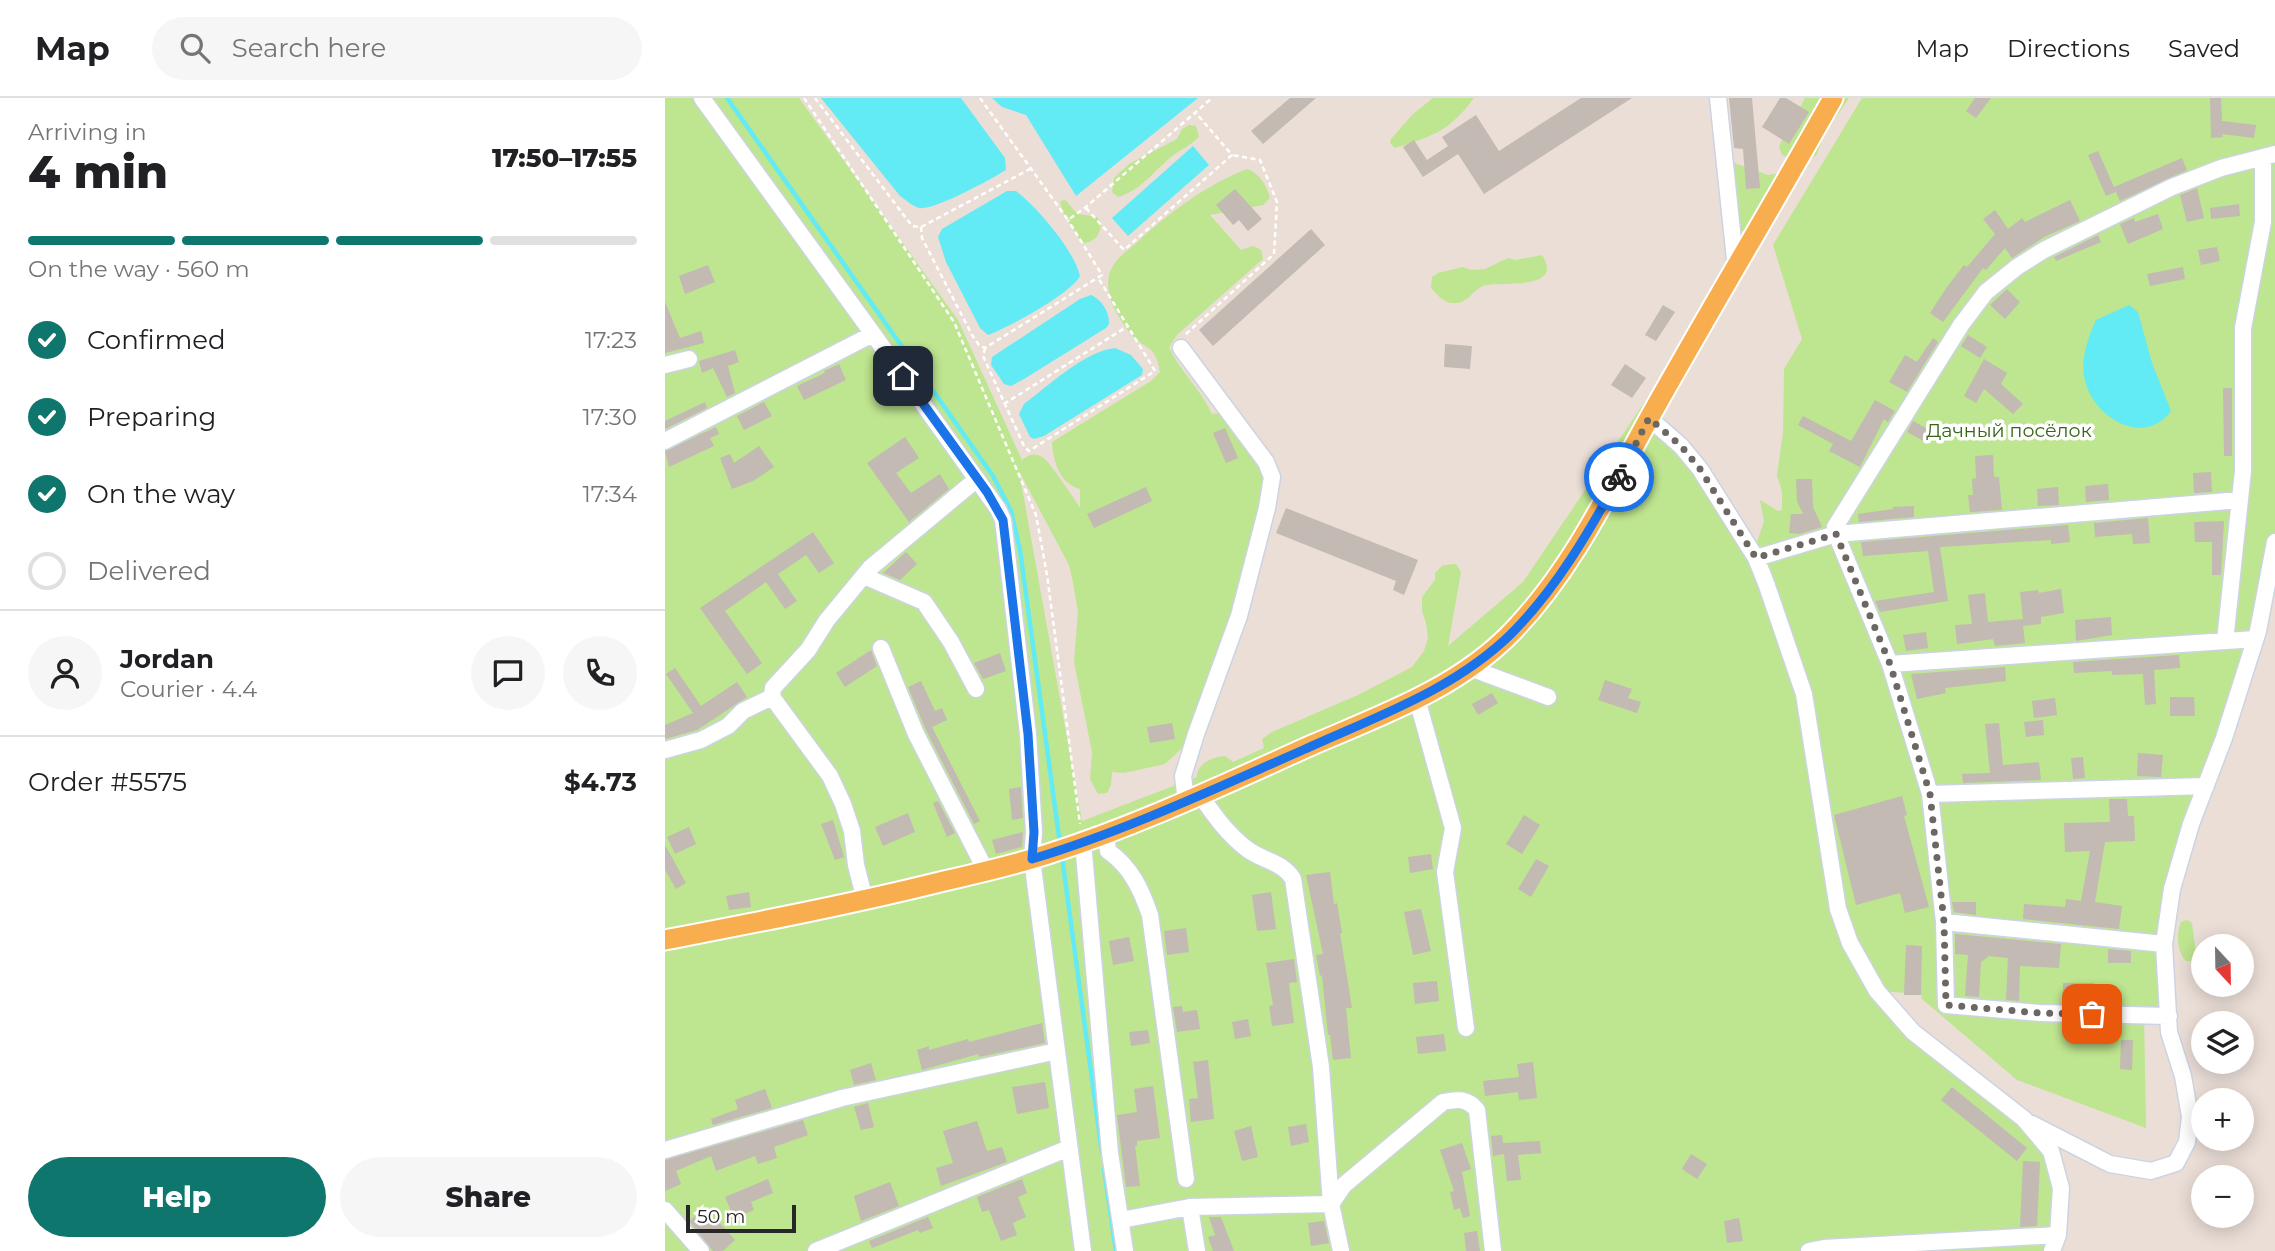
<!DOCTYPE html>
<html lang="en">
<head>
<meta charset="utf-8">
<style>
	body { margin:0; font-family:Montserrat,sans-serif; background:#f6f6f6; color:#202124; height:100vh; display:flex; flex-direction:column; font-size:26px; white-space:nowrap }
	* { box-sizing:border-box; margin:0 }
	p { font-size:23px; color:#757577 }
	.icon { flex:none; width:38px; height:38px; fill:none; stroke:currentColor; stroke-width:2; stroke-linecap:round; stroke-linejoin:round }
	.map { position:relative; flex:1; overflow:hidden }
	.drawer { display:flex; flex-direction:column; background:#fff; width:665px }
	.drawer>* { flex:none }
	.needle { width:46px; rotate:158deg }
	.tools { position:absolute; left:1526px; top:836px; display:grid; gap:14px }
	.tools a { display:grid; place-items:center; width:63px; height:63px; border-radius:50%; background:#fff; box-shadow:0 4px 18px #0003; font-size:35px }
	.scale { position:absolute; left:21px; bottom:18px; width:110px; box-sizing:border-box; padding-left:7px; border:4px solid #272727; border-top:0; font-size:19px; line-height:24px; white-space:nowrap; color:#272727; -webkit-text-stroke:5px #fff; paint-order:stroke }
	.pin { position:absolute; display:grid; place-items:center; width:60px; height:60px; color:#fff; margin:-30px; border-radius:14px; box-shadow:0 4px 10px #0006 }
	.courier { position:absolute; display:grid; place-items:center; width:70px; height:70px; margin:-35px; border:5px solid #1a73e8; border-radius:50%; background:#fff; color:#222; box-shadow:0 2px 9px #0007 }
	.headline em { font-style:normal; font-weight:800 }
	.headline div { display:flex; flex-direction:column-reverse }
	.headline { display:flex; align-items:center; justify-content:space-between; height:119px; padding:0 28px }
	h1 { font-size:46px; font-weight:800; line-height:52px }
	.bar { display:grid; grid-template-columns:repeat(4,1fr); gap:10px 7px; align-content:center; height:84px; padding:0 28px }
	.bar i { height:9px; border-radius:5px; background:#e0e0e0 }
	.bar .active { background:#0f766e }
	.bar p { grid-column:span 4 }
	.line { display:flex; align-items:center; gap:18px; padding:0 28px; border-top:2px solid #e0e0e0 }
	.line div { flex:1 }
	.round { display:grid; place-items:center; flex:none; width:74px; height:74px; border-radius:37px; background:#f6f6f6 }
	ol { padding:0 28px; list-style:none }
	li { display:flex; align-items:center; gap:21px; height:77px }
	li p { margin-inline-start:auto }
	li .icon { padding:7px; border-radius:50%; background:#0f766e; color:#fff; stroke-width:4 }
	li:last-child { color:#757577 }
	li i { width:38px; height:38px; border:4px solid #e0e0e0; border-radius:50% }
	.action { display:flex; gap:14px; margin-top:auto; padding:14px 28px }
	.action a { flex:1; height:80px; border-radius:42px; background:#0f766e; color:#fff; font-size:28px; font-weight:800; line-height:80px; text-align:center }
	.action a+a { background:#f6f6f6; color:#202124 }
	header { display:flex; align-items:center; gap:42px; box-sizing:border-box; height:98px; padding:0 35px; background:#fff; border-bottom:2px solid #e0e0e0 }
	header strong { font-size:33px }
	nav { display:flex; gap:38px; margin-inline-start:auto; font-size:24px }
	.search { width:490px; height:63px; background:#f6f6f6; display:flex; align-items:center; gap:18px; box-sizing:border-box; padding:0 24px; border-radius:38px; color:#757577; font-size:26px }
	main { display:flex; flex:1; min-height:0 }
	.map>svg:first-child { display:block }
</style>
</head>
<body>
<header>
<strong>Map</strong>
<div class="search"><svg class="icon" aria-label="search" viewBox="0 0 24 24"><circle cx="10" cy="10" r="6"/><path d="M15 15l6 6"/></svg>Search here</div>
<nav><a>Map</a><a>Directions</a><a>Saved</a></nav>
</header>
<main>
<section class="drawer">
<div class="headline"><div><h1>4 min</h1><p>Arriving in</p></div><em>17:50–17:55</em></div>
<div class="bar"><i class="active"></i><i class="active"></i><i class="active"></i><i></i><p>On the way · 560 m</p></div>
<ol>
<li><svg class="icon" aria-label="check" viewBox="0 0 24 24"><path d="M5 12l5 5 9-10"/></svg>Confirmed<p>17:23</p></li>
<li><svg class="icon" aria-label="check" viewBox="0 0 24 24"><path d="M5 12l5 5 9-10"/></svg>Preparing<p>17:30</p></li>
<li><svg class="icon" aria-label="check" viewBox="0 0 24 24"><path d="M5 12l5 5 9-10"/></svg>On the way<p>17:34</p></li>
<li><i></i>Delivered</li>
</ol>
<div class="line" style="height:126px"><a class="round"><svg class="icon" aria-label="person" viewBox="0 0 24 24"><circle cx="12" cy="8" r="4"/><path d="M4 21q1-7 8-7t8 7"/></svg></a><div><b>Jordan</b><p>Courier · 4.4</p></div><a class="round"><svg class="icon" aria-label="chat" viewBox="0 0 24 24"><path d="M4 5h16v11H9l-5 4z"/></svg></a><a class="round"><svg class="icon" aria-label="phone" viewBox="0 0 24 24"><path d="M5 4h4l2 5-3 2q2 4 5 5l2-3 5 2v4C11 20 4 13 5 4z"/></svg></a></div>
<div class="line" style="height:91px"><div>Order #5575</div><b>$4.73</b></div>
<div class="action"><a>Help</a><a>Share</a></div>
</section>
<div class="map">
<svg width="1610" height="1153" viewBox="0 0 1610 1153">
	<rect width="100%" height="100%" fill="#ebded7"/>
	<path fill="#bee58f" d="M0,0H134L293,222L357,362C374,348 382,363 392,376C399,387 408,398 415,410V391C395,386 388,363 387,344L486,283L495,274C490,246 483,254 467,237C460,230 454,219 449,210C444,200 441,184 445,174C449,162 461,154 470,146C504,115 539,88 582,71C595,76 601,86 605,100L598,107L545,117L576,152L588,148L596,152L598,161L513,236L504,249C515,274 536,291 547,316L560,314L605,380L580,497L527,641L500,666L459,675L447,674L446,687L442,695L433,696L425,681L427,654L409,564L413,514L408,485L404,467L354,373L417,723L532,679C532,665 548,659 560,658L568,664L599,650L597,641L607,634L693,597L747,569L759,553L763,540L761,525L757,513V499L770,482V475L778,467L791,466L796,474L783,548L858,484L987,293L984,321L1090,450L1099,423L1095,402L1113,413L1117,412V393L1112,378L1118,334L1119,271L1137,241L1108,147L1197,0H1610V444L1593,533L1507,791L1503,914L1479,913L1481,1030L1352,982L1257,901L1256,896L1213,893L1386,1053L1396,1090L1387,1153H0Z
		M768,0H809C784,33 769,38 730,50L725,45L726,41L747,17Z
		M1140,0H1184L1160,35L1151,58C1141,62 1128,63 1117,57L1114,48Z
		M524,27L531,28L534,39C526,47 515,52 506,59C489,73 475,93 453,99L447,94L449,80L464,66L512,41L517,31Z
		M1061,62L1103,77L1122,74L1125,77C1126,108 1112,116 1091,135L1068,132Z
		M400,102C405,106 406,110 411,114C416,118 426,117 432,119L436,124C436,135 431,144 419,145L415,142L397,112L395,103Z
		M877,157C900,192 837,184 821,187C808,190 803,207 788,205C779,205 772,197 766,190L767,179L773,175L798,169L806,172L820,171L843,160L851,162Z
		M1522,822L1527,825L1531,856L1526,863H1521C1512,855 1511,835 1516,824Z"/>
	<path fill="#62ebf4" d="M156,0H296L340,60L341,72C327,81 268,113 254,110C247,108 241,102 235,98Z
		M327,0H533L411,98L361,17L337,9Z
		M528,48L544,67L463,138L447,120Z
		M342,93H351C372,109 409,152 415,178C405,196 343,230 323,237L315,230L281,164L273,139L277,131Z
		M426,197C436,201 445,214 444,226L441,230L359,281L346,288L339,286L326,267L327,259L415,201Z
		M1464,207L1473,214L1487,265L1506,313C1480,349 1431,321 1421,286C1414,265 1422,242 1431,222Z
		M450,250L466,257L478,271L477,277L379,338L369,341L365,339L354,316L359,306C383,288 420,253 450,250Z"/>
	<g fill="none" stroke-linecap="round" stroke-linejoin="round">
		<path stroke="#62ebf4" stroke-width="4.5" d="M62,0L328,378L346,413L355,452L395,746
			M397,759L437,1055
			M439,1071L451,1153"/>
	</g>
	<path fill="#c2bab3" d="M625,0H651L598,46L586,33Z
		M916,0H967L819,96L793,56L758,79L738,49L749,42L762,62L783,48L777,39L811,17L834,53Z
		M1064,0H1087L1095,90L1081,91L1078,51L1069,50Z
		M1115,0H1121L1144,14L1124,46L1097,29Z
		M1310,0H1326L1311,20L1301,13Z
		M1545,0H1556L1557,23L1591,27L1589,40L1557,36L1558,39L1546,40Z
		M1433,53L1449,89L1517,60L1522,72L1455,103L1451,94L1441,98L1423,57Z
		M1532,90L1539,120L1522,124L1515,97Z
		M570,91L597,121L583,133L574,122L568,127L551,107Z
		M1405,102L1415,123L1379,139L1347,160L1340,150L1321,172L1318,170L1278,224L1265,215L1282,189L1299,167L1302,169L1330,136L1318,121L1330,112L1343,131L1357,120L1360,124Z
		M1574,106L1575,118L1546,121L1545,110Z
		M1493,116L1498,131L1463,146L1455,126L1469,120L1470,124Z
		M646,131L660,147L548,248L534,232Z
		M1433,137L1436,144L1391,163L1389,159Z
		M1552,149L1555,163L1536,167L1533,152Z
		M43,167L50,184L20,196L14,178Z
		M1518,169L1520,181L1485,188L1482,176Z
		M1342,191L1355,204L1340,221L1325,207Z
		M0,204L15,240L36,233L39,245L0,255Z
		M998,207L1010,214L991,243L980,237Z
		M1303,237L1322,249L1315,260L1296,248Z
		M1268,240L1273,244L1242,294L1224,284L1240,257L1252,264Z
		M780,246L807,248L805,271L779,269Z
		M70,252L74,264L63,268L70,295L62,299L48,270L37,275L34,263Z
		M1319,261L1342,275L1336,286L1358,306L1348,316L1319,291L1311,305L1299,298Z
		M174,266L181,282L139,302L132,288L160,275L159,273Z
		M960,266L981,280L967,300L946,287Z
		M1558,290H1567V358H1559Z
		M1210,302L1230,313L1223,324L1219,321L1195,369L1164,353L1168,346L1133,327L1138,318L1186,343Z
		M40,304L42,310L0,331V323Z
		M99,304L107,318L79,332L72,318Z
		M1248,323L1270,335L1264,346L1242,334Z
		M51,329L54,336L45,340L49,348L4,369L0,353Z
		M560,330L573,360L561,365L548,335Z
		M240,339L254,360L231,375L246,395L275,376L284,391L244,424L202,365Z
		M94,348L109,369L88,383L67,391L55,360L65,356L69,365Z
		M1328,357L1329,379H1334L1337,412L1305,414L1303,397H1308L1307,381L1311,380L1310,358Z
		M1546,374L1547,394L1529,395L1528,375Z
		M1131,381H1147L1148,409L1157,429L1135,436L1124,435L1126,416H1138L1132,403Z
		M1443,386L1444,402L1421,404L1420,388Z
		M481,389L487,403L429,430L422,416Z
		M1393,389L1394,407L1373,408L1372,391Z
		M1249,408V419L1194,424L1193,416L1228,411V409Z
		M621,410L753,462L739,497L728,492L731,483L611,435Z
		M1483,420L1485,445L1468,446L1467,436L1430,439L1429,425Z
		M1559,423L1556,477H1547V444H1530L1529,424Z
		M1403,427L1405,444L1386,446V442L1275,449L1283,503L1215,514L1210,503L1269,494L1263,453L1198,458L1196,444Z
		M148,434L169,465L154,475L141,457L113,476L132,503L120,511L101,484L60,513L97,565L82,576L35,510Z
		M241,454L252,466L235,482L218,475Z
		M1396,491L1399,515L1376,519V526L1358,528L1360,545L1330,548L1328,541L1292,546L1290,527L1307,526L1303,497L1320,495L1323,524L1358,521L1355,494L1373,492L1374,495Z
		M1446,519L1447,537L1411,543L1410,522Z
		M1261,534L1263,550L1241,553L1238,537Z
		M206,552L212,568L180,589L171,575Z
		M335,555L341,573L318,581L309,565Z
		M1514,557L1515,570L1489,572L1491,606L1480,607L1478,576L1447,577V573L1409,575L1408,564Z
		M1340,569L1341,583L1280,590L1281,595L1252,601L1246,576Z
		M10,570L36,608L72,584L82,599L32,632L0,641V627L28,615L1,576Z
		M940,582L967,591L963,600L976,604L972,615L933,602Z
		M256,583L270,613L277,610L282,622L267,629L315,723L309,726L261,632L243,589Z
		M827,595L833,605L813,617L807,606Z
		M1505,599H1529L1530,618H1505Z
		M1390,600L1392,617L1369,620L1367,603Z
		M1378,622L1379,637L1361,639L1359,624Z
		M507,625L510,641L485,645L482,629Z
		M1334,625L1338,667L1374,664L1376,682L1298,685L1297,676L1325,675L1320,626Z
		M1473,655L1498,657L1496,679L1472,678Z
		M1418,659L1420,680L1408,681L1406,660Z
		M356,689L358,720L347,722L344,691Z
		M1237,698L1242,717L1239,718L1264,809L1240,815L1235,795L1191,807L1169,717Z
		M1444,701H1462L1463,718H1469L1470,743L1440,744L1430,804L1457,808L1454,831L1358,821L1359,806L1400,809L1401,801L1416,803L1425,753L1400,754L1399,725L1445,724Z
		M273,703L290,735L282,739L268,705Z
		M243,715L250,734L218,748L210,729Z
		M859,717L875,727L857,756L841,746Z
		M168,722L179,759L170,762L156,726Z
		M24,729L31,746L10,756L2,739Z
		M358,734L357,749L331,756L327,742Z
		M0,747L21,785L11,791L0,772Z
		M766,756L768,771L745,775L743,759Z
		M871,761L884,768L866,799L853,791Z
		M665,774L669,806L672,805L677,835H675L687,910H681L686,960L668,962L665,937H663L657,877L655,878L651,857L658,856L641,777Z
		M84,794L86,809L64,812L61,798Z
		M606,794L611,831L592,833L587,797Z
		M1287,804H1311V817L1289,814Z
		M756,811L766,853L748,857L739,814Z
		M521,830L524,854L502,857L499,833Z
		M1290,836L1396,846L1394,870L1355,868L1354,903L1341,902L1343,860L1324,858L1316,864L1314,899L1300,898L1303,857L1290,856Z
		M464,839L469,863L448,867L444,843Z
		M1241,847L1257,848L1256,897H1239Z
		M1443,851L1466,853V865H1443Z
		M629,861L632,884L624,885L629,925L607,928L604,908L608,907L601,865Z
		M772,883L774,903L750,906L748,885Z
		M1398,885H1429V903H1398Z
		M517,908L518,914L532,912L535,931L512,934L508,909Z
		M583,921L586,938L570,941L567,924Z
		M377,925L380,945L314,959L313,956L257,972L252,952L264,948V952L303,941L304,944Z
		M1430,927H1449L1448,942L1429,941Z
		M483,932L485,945L466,948L464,934Z
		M779,936L781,953L753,956L751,939Z
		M1456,942H1468L1467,972L1455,971Z
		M543,962L549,1021L526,1024L524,1001L533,1000L528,964Z
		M868,964L872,1000L854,1002L853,994L820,998L818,983L854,979L852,966Z
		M206,965L211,982L189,987L185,972Z
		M380,984L384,1010L352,1016L347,989Z
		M488,988L495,1040L472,1043V1048H470L475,1088L461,1089L452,1017L472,1014L469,991Z
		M1287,989L1362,1050L1352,1063L1276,1002Z
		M100,991L107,1010L48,1027L46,1021L73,1011L70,1002Z
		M203,1005L209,1029L196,1032L189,1009Z
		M138,1022L143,1037L109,1049L112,1060L93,1066L90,1058L51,1073L46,1058L11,1073L16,1086L0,1093V1062Z
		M312,1023L322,1053L337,1049L342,1064L276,1088L271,1070L288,1065L278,1033Z
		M641,1026L644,1044L626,1048L623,1029Z
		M586,1028L593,1059L577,1063L569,1033Z
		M837,1037L838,1045L875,1043L876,1055L853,1057L856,1082L842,1083L839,1056L828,1058L826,1038Z
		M797,1045L806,1071L797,1074L805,1118L798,1120L795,1110L789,1112L785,1094L789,1093L775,1052Z
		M1026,1056L1042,1066L1032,1081L1017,1071Z
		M1358,1063L1375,1064L1372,1128L1355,1129Z
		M103,1081L108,1095L86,1104L89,1112L69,1120L60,1099Z
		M357,1081L362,1095L353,1099L361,1119L348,1125L352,1137L336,1143L324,1112L317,1114L312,1099Z
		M225,1084L234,1108L196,1123L189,1098Z
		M34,1115L42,1126L52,1122L70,1142L58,1153H48L24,1123Z
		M263,1119L268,1130L255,1135L253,1132L207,1150L204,1143Z
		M544,1119H556L569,1153H548L543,1139L550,1137Z
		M1074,1120L1078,1143L1062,1145L1059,1123Z
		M659,1123L664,1145L646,1148L643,1125Z
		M812,1133L815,1153H801L799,1135Z"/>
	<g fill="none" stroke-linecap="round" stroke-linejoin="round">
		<defs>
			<path id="minor" d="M37,0L208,236
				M1053,0L1071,171
				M516,250L601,364L607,379L602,410L574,518L531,636L518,678L521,703
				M0,267L24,261
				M984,320L1016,348L1035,371L1091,460L1101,485L1139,596L1173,811L1185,845L1212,893L1248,934L1359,1021L1386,1053L1396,1090L1393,1137L1387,1153
				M0,343L208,236L333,411L338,422L341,447L363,636L369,734L367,761L418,1153
				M1091,460L1171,436L1575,402
				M199,478L259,504L286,544L311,591
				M1590,541L1225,566L1171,436L1170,429L1296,227L1321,194L1352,169L1379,152L1507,89L1556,70L1610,56
				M1560,543L1578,373V230L1598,124V60
				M216,550L251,636L321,773
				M1225,566L1265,696L1279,824L1281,907L1375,915L1504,918
				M805,570L883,599
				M752,601L788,730L780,774L801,930
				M0,652L36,642L63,628L78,613L107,599
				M1265,696L1541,688
				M535,697C549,717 562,736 582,751C598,763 618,764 628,781L656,969L666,1106L676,1153
				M441,736L443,753C466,769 476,791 485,817L521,1081
				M418,744L445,1055L460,1153
				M200,802L191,767L187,733L178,706L165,678L107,599L108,590L143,552L162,522L205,470L312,381
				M1279,824L1499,846
				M1367,1026L1445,1066L1486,1073L1511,1065L1522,1044L1525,1019L1518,978L1504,934L1499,846L1507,791L1526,726L1559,640L1593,533L1610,444
				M0,1052L177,1000L392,953
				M666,1106L679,1087L778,1004C793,1001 802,1000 812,1012L828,1153
				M525,1109L532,1153
				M0,1112L36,1153
				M456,1122L525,1109L666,1106
				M151,1153L404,1050
				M1144,1153L1159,1150L1393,1137L1390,1145"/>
			<path id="major" d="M0,842C93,824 187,806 279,783C314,775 349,767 383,756C474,727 560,686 647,647C717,617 793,590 847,534C910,469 947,386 991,308C1049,205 1110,103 1168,0"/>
		</defs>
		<use href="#minor" stroke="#ccd4e1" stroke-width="19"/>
		<use href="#major" stroke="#fff" stroke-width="23"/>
		<path stroke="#fff" stroke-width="2.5" stroke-dasharray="5 3.5" stroke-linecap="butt" d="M139,0L289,224L371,417L382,477L415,726
			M150,0L247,128L256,129L365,71
			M315,0L403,122L421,109L547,0
			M421,110L459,152L567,57L531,15
			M256,129L257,140L307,237L314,247L320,250L437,177L403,122
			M521,236L609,156L612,104L595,62L567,57
			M320,250L318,258L359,348L364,353L490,273L434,181
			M339,306L463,228"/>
		<use href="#minor" stroke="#fff" stroke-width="16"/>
		<use href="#major" stroke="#f8ae4f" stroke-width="19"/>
	</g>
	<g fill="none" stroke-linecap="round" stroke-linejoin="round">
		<path stroke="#6c6765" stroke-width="7" stroke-dasharray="0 12.6" d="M954,379L984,320L1016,348L1035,371L1091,460L1171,436L1225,566L1265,696L1279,824L1281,907L1375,915L1427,916"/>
		<path stroke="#1a73e8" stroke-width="9" d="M238,278L322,394L338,422L363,636L369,734L367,761C460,733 549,691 638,652C710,619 789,592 846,536C891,491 924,434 954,379"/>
	</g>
	<g text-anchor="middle" stroke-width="7" stroke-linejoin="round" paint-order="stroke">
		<g font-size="19" fill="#366515" stroke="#fff">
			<text x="1344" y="339">Дачный посёлок</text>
		</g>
	</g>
</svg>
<div class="tools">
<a><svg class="needle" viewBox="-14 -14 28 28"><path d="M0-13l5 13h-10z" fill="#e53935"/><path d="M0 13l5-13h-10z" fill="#757577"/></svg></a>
<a><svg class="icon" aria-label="layers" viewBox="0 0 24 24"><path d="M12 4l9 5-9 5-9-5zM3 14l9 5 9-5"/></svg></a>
<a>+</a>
<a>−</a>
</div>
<div class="scale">50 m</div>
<div class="pin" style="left:1427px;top:916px;background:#ea580c"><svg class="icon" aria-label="bag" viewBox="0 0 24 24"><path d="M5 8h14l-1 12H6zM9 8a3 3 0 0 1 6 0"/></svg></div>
<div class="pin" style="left:238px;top:278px;background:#1f2937"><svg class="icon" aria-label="home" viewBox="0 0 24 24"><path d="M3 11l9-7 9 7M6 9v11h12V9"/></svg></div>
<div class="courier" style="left:954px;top:379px"><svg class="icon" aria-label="bike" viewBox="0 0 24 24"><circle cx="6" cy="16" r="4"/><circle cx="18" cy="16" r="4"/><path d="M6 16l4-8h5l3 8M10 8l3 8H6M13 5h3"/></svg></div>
</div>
</main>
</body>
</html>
